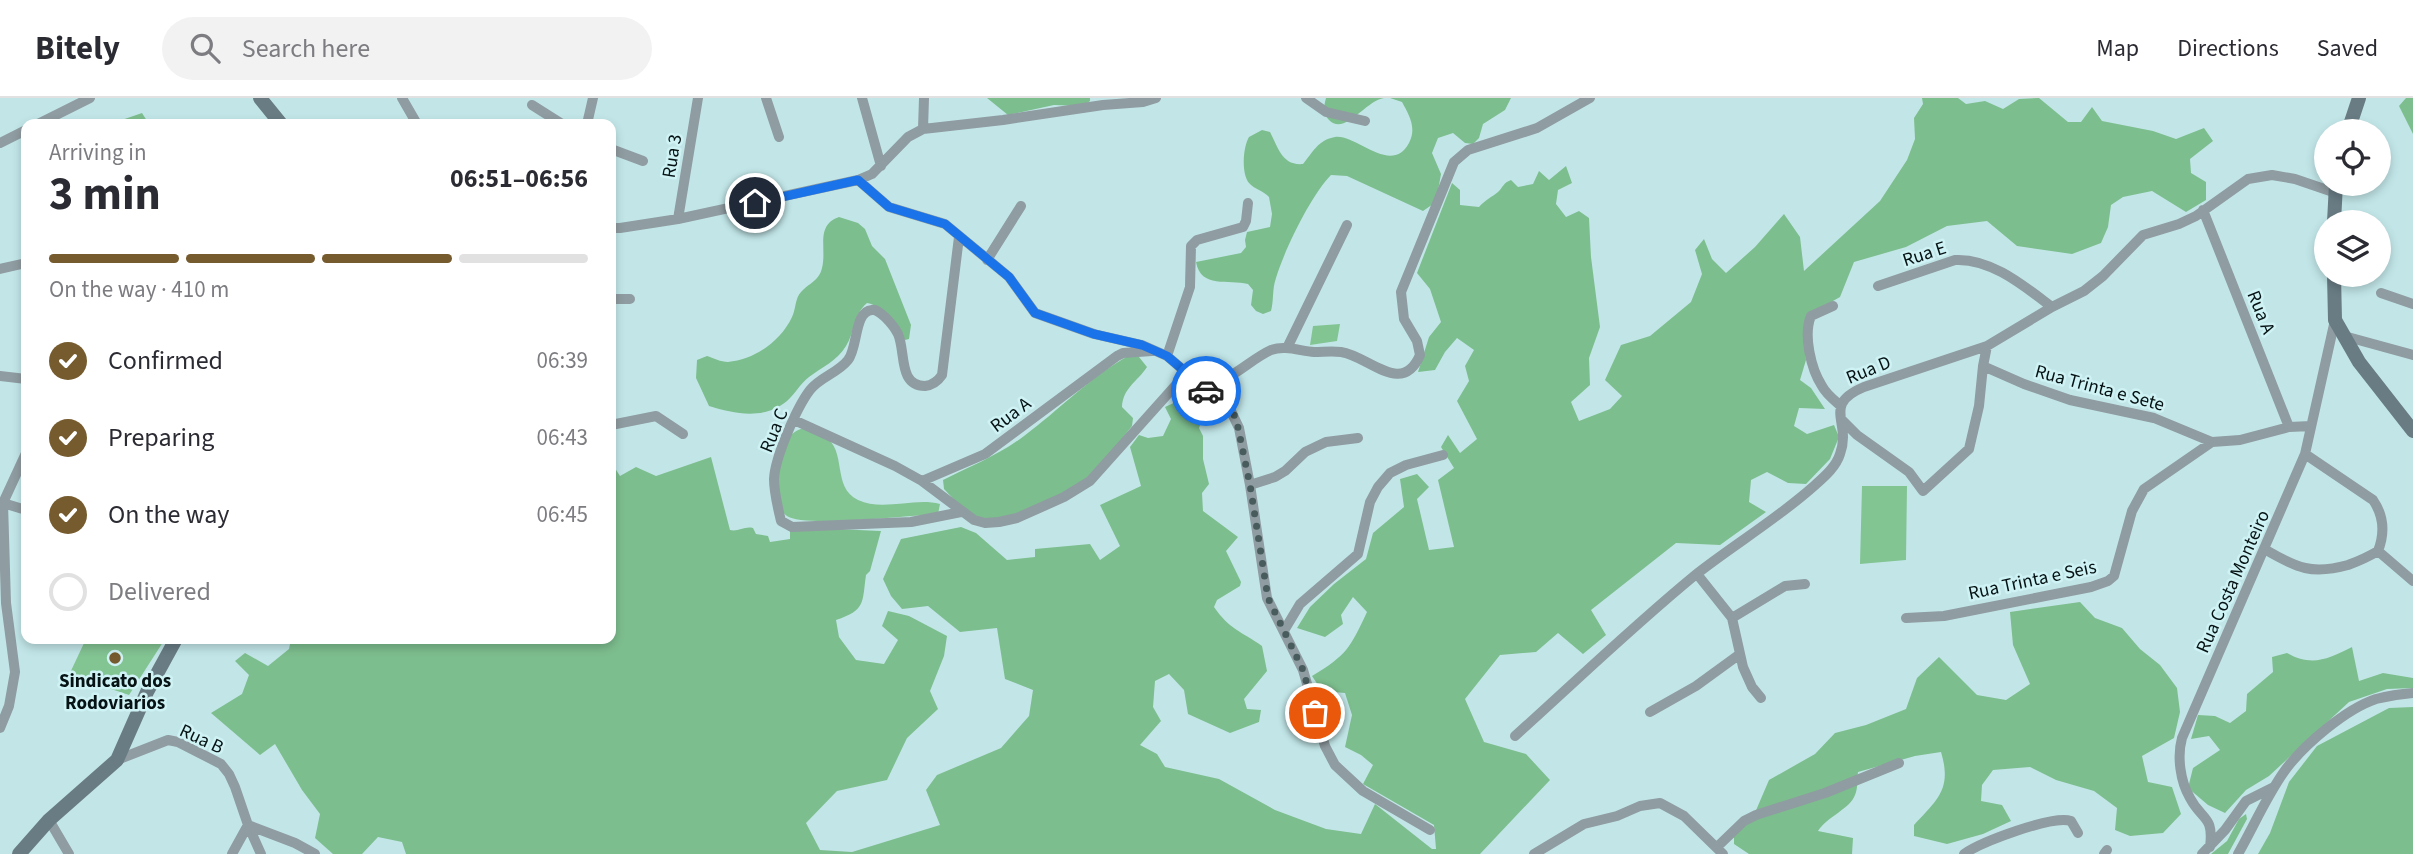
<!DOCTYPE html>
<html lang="en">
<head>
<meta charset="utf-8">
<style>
	body { margin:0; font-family:"Source Sans 3",sans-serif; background:#f2f2f3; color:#2b2b33; height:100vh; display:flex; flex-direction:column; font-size:26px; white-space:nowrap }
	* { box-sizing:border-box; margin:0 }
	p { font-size:23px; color:#7c7c81 }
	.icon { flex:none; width:38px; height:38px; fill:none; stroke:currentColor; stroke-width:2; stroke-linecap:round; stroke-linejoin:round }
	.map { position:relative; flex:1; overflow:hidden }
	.sheet { position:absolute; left:21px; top:21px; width:595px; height:525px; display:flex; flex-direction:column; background:#fff; border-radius:14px; box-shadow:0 4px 10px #0003 }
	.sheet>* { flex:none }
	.buttons { position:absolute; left:2314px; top:21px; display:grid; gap:14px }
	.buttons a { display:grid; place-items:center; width:77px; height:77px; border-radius:50%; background:#fff; box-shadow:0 4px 10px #0003; font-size:35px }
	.pin { position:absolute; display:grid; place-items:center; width:60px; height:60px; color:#fff; margin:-30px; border:4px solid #fff; border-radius:50%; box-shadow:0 2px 7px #0007 }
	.courier { position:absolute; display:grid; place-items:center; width:70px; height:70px; margin:-35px; border:5px solid #1a73e8; border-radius:50%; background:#fff; color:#222; box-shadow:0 2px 9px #0007 }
	.head em { font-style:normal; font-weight:700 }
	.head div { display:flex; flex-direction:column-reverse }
	.head { display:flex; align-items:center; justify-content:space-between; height:119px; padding:0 28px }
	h1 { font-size:46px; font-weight:700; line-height:52px }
	.bar { display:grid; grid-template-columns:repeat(4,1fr); gap:10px 7px; align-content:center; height:84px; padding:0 28px }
	.bar i { height:9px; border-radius:5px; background:#e1e1e2 }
	.bar .on { background:#755b2d }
	.bar p { grid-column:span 4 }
	ol { padding:0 28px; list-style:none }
	li { display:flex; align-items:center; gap:21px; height:77px }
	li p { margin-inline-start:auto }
	li .icon { padding:7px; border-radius:50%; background:#755b2d; color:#fff; stroke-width:4 }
	li:last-child { color:#7c7c81 }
	li i { width:38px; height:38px; border:4px solid #e1e1e2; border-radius:50% }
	header { display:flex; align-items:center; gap:42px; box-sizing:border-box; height:98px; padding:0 35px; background:#fff; border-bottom:2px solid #e1e1e2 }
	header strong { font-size:33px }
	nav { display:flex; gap:38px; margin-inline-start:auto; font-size:24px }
	.search { width:490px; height:63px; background:#f2f2f3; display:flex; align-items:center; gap:18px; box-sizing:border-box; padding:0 24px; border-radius:38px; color:#7c7c81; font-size:26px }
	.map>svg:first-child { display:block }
</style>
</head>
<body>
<header>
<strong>Bitely</strong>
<div class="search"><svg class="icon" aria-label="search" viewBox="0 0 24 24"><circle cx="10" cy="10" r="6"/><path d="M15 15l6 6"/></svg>Search here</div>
<nav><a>Map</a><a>Directions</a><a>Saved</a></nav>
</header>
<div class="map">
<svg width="2413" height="756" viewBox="0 0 2413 756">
	<rect width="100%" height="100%" fill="#c2e6e8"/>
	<path fill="#83c493" d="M1340,226L1337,243L1310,247L1313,228Z
		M804,330C811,332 819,334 824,338C848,352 831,389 858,402C883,414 914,399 940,406L938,416C913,417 803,430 787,418C774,409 775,381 779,367C784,350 785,335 804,330Z
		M1862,388H1907L1906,462L1860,466Z
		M81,541H165L129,597L69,577L85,543Z"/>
	<path fill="#7dbe8e" d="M987,0H1090V3L1083,8L1054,7L1008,17Z
		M1326,0H1384C1365,3 1345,38 1329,22C1322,15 1324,8 1326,0Z
		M1390,0H1511L1505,12L1483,26L1479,40L1473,46L1465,45L1453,35L1438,40L1432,55L1441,76L1436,104L1423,113L1347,78L1331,77C1311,97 1284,153 1276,180C1272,191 1274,202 1271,213L1263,216L1256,213L1251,207L1253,192L1248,186C1228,181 1201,191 1196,164L1241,155L1246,149L1245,142L1247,134L1270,129L1272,116L1269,99C1264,93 1254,91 1249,85C1241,75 1243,49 1249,39L1262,32L1270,34C1278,49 1282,68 1303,66C1313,54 1318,42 1335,39C1357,36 1391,78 1409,45C1417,30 1409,17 1402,4Z
		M1922,0H1958L1966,6L1985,3L2003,11L2019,1L2039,0L2068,24H2081L2092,9L2102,23L2153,33L2176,41L2204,30L2213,43L2190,61L2191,75L2206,84V102L2186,114L2152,93L2123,99L2111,107L2108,129L2101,145L2072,156L2017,148L1987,123L1947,128L1906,149L1854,164L1840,199L1810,216L1803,232L1806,262L1800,282L1811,290L1825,311L1799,310L1794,328L1807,336L1834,327L1839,339L1830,361L1806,386L1788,385L1767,374L1751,382L1749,404L1766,414L1720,447L1676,445L1591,512L1606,537L1583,556L1558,535L1536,554L1500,557L1465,601L1484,644L1526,656L1550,682L1480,756H406L402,744L378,739L362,756H333L315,740L320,716L302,692L275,646L260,657L211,615L242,596L249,577L235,563L245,555L268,568L289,551L291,541H611V364L620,378L636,369L656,378L711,359L730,432C738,434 744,428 753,430L756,436L768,438L770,444L790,441V429L881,433L870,473L866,477C862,505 866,512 836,522L839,539L856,562L884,566L898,542L882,528L888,513L909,518L947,538L944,558L930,593L938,611L907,640L887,682L837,693L806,725L820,752L852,754L940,727L926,692L937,677L1001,650L1029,618L1033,592L1005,581L997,530L960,534L928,508L902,511L891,498L883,481L901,441L961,429L976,435L1007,462L1035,459V451L1090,446L1100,462L1120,448L1100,407L1141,388L1130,349L1139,337L1148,340L1163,338L1171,321L1165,309L1191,297L1201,303L1204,316L1199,330L1203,338V361L1209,386L1202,395L1203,413L1238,439L1226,453L1241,484L1240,488L1217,502L1214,509C1230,532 1241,533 1262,548L1267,573L1244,601L1247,611L1261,612L1259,624L1230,635L1188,616L1184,592L1169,576L1155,583L1153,609L1161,623L1140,647L1157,656L1165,669L1219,681L1275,712L1326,731L1361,736L1375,706L1432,751H1436L1434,727L1363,686L1373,667L1361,657L1345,649L1352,617L1345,595L1322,593L1312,578C1347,557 1350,550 1367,514L1353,499L1341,517L1343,526L1325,539L1297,530L1310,509L1334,486L1366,461L1373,435L1404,409L1400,381L1417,376L1429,389L1417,401L1429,452L1454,449L1438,382L1454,370L1441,349L1448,337L1460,355L1477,341L1457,303L1469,283L1465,268L1474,252L1457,240L1445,254L1435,272L1418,274L1429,239L1441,224L1430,191L1417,175L1452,85L1460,92V107L1479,109C1485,102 1492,99 1498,94C1504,88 1503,85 1511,82L1518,89L1533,86L1539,73L1549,82L1566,68L1572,85L1558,92L1556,106L1566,119L1579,113L1589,120L1591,159L1600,229L1589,260L1590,287L1571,304L1579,323L1610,311L1622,298L1605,282L1621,247L1650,238L1691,204L1702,176L1695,152L1704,141L1712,161L1726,175L1755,149L1784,116L1800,139L1804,173L1880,103L1907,62L1915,41L1914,20L1923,6Z
		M2406,0H2413V36L2399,8Z
		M142,15L149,26H112L113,25Z
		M839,119L858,125L865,131L872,148L885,161L911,227L909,241L905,242C894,228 886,208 867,205C853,217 855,234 846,248C837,263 822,269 809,279C800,286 795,296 787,303C764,322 735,316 709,308L696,280L697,262L707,258C713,260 721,264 728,264C754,262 781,243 792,219C796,211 795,200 801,194C809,185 819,183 822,170C827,151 815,127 839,119Z
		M1128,258L1139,259L1147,269C1137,284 1123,290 1122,309L1133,320L1132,328C1121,341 1113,355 1102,367C1082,389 1011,427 981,421C967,418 953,400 944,391L943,382C971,368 999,357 1024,338C1059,312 1089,280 1128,258Z
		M2080,504L2095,520L2122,530L2140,551L2160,567L2177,590L2180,614L2174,640L2142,658L2148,684L2172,689L2181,716L2163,735L2130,738L2115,732L2117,710L2094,693L2056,682L2030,669L1993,672L1982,687L1981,703L2002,707L2011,723L1983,736L1947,746L1914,738V727C1938,701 1952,691 1941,654L1915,658L1858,674C1857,681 1858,691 1855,697C1850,711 1828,718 1818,733L1853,740L1852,756H1749L1734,746V736L1754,717L1769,682L1815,656L1835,635L1866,627L1906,611L1917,580L1939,559L1977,597L2006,602L2030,586L2013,547L2010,514Z
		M2352,549L2359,583L2383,575L2413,580V590L2387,591L2349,604L2269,678L2246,692L2225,715L2208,707L2188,690L2193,670L2220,652L2209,638L2191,641L2198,617L2215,618L2230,625L2246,613L2247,596L2273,574L2272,559L2287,555C2312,569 2328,561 2352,549Z
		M2413,609V756H2258L2270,735L2289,684L2317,648L2389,610Z
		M2246,716L2247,721L2228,756H2211L2227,743L2239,721Z"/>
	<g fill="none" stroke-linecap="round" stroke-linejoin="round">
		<path stroke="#8f9ca1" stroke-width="10" d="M402,0L417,26
			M766,0L779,39
			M862,0L881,68
			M1306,0L1326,14L1365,23
			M532,7L562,26
			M38,26L90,0
			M587,26L593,0
			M923,31L924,0
			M0,45L26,32
			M611,51L643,63
			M858,82L889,109L945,126L1009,179L1035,215L1094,236L1142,247L1167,258L1181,270L1186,282L1229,309L1239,330L1250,387L1267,500L1303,572L1325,648L1335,667L1363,693L1430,732
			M2203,112L2289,329
			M678,121L698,0
			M611,130H620L678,121L858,82L872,76L908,39L923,31L1003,22L1103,7L1143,4L1156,0
			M959,139L942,277C938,283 933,287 925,288C898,288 906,254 898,236C895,230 890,224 885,219C881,216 877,211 872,212C854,213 858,250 848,262C838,275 820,279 810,292C797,309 775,359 774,381C774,395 778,410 781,423L792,429L911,424L961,414
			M987,162L1021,108
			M0,171L26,165
			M1878,188L1955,162C1991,160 2024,188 2052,209
			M2381,195L2413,206
			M611,201H630
			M1833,208L1811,218C1803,237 1811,271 1822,288C1826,296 1834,302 1841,308
			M2344,238L2413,257
			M1987,248L1983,268L2024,286L2070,302L2154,320L2212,344L2240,342L2289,329L2311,328
			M1287,250L1347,127
			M1167,258L1190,189L1191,148L1197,142L1243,129L1246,123L1248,105
			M1181,270L1214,284C1236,279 1251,261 1271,252C1285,247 1300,253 1314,254C1323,254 1332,253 1341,254C1369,258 1402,299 1420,257L1417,243L1404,221L1401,194L1454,64L1468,52L1537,30L1590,0
			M0,278L26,281
			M1841,321L1857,337L1909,374L1923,393L1969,351L1979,308L1983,268
			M794,322L895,368L922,383L974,422L985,425L999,424L1017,420L1064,399L1090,383L1183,279
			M611,327L656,318L683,336
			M2305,356L2373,402C2384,418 2385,435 2378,453L2413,483
			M922,383L985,356L1117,258L1123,255L1152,253
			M1250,387L1275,379L1285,373L1305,354L1326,344L1358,340
			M3,405L26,412
			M2266,452C2297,470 2312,477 2348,467C2359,463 2368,459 2378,453
			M1697,476L1732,520L1743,569L1752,589L1761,600
			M1732,520L1785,488L1805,486
			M1906,520L1944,518L2091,489L2108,483L2114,478L2132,413L2144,391L2212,344
			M1285,531L1300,506L1358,456L1370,404L1378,389L1390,375L1406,367L1443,357
			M1650,614L1696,588L1740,556
			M0,630L9,608L15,574L6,505L3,405L26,355
			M1515,638C1574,585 1632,529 1694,478C1733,447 1776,422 1814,388C1824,379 1836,369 1840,356C1852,324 1821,307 1864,289L1987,248L2052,209L2084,193L2103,178L2143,137L2179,126L2196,118L2248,81L2272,77L2295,81L2336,95
			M117,662L168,642L178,644L221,666L229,676L235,689L248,727L261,756
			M49,722L69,756
			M1717,749L1744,723L1756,717L1825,695L1899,665
			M2210,749C2214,717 2202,723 2190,700C2180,683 2177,658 2182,640L2305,356L2335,222
			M232,756L248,727L295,745L315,756
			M1534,756L1584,726L1617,718L1640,708L1660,705L1684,718L1723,756
			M1964,756C1981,744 2052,717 2071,723L2078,735
			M2104,756L2107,752
			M2202,756L2225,732L2246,703L2274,689
			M2238,756C2254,728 2267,697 2286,671C2305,646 2346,611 2376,601C2388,598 2401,596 2413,595"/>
		<path stroke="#697c84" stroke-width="14" d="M260,0L281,26
			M2348,33L2359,0
			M2334,124L2336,86
			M2334,177L2335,222L2359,264L2413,333
			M19,756L49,722L117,662L147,594L176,541"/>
	</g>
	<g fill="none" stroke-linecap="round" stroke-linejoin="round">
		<path stroke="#485c5e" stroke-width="7" stroke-dasharray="0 12.6" d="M1206,293L1229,309L1236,320L1250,387L1268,500L1303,572L1315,615"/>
		<path stroke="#1a73e8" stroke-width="9" d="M755,105L858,82L889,109L945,126L1009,179L1035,215L1094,236L1142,247L1167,258L1181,270L1186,282L1206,293"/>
	</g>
	<circle fill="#755b2d" stroke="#cff3f5" stroke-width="2.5" cx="115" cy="560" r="7"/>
	<g text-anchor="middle" stroke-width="5" stroke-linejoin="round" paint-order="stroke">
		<g font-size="19" fill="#061213" stroke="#cff3f5">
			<text transform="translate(671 58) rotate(-81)" y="7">Rua 3</text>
			<text transform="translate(1924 155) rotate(-18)" y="7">Rua E</text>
			<text transform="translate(2262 214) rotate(68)" y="7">Rua A</text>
			<text transform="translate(1868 271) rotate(-22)" y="7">Rua D</text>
			<text transform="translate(2100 289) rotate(15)" y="7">Rua Trinta e Sete</text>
			<text transform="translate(1010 316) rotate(-37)" y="7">Rua A</text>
			<text transform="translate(773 332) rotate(-68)" y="7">Rua C</text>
			<text transform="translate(2032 481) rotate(-12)" y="7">Rua Trinta e Seis</text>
			<text transform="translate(2232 483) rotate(-66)" y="7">Rua Costa Monteiro</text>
			<text transform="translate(202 640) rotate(25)" y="7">Rua B</text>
		</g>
		<g font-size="19" font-weight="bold" fill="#061213" stroke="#cff3f5">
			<text x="115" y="589">Sindicato dos<tspan x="115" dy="22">Rodoviarios</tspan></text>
		</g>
	</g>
</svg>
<div class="buttons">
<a><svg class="icon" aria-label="locate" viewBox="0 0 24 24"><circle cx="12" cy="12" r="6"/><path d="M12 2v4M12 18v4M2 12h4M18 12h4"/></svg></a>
<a><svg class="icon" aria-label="layers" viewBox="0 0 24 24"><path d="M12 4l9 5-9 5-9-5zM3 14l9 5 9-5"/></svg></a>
</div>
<div class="pin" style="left:1315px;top:615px;background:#ea580c"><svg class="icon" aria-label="bag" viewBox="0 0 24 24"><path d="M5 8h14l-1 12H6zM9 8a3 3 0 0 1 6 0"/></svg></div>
<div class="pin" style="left:755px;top:105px;background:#1f2937"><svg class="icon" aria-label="home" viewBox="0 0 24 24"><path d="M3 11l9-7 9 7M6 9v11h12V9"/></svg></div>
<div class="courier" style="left:1206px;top:293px"><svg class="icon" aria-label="car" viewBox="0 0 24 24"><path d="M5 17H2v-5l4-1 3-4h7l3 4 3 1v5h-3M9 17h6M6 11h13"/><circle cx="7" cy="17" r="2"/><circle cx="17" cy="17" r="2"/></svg></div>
<section class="sheet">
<div class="head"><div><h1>3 min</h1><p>Arriving in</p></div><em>06:51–06:56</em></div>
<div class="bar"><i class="on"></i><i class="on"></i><i class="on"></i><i></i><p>On the way · 410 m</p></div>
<ol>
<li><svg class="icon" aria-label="check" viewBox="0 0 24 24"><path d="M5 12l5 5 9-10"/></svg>Confirmed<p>06:39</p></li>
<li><svg class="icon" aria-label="check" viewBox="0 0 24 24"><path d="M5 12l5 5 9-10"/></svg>Preparing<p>06:43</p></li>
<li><svg class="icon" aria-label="check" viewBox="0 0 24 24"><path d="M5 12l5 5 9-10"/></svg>On the way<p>06:45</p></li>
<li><i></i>Delivered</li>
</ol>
</section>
</div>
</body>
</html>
